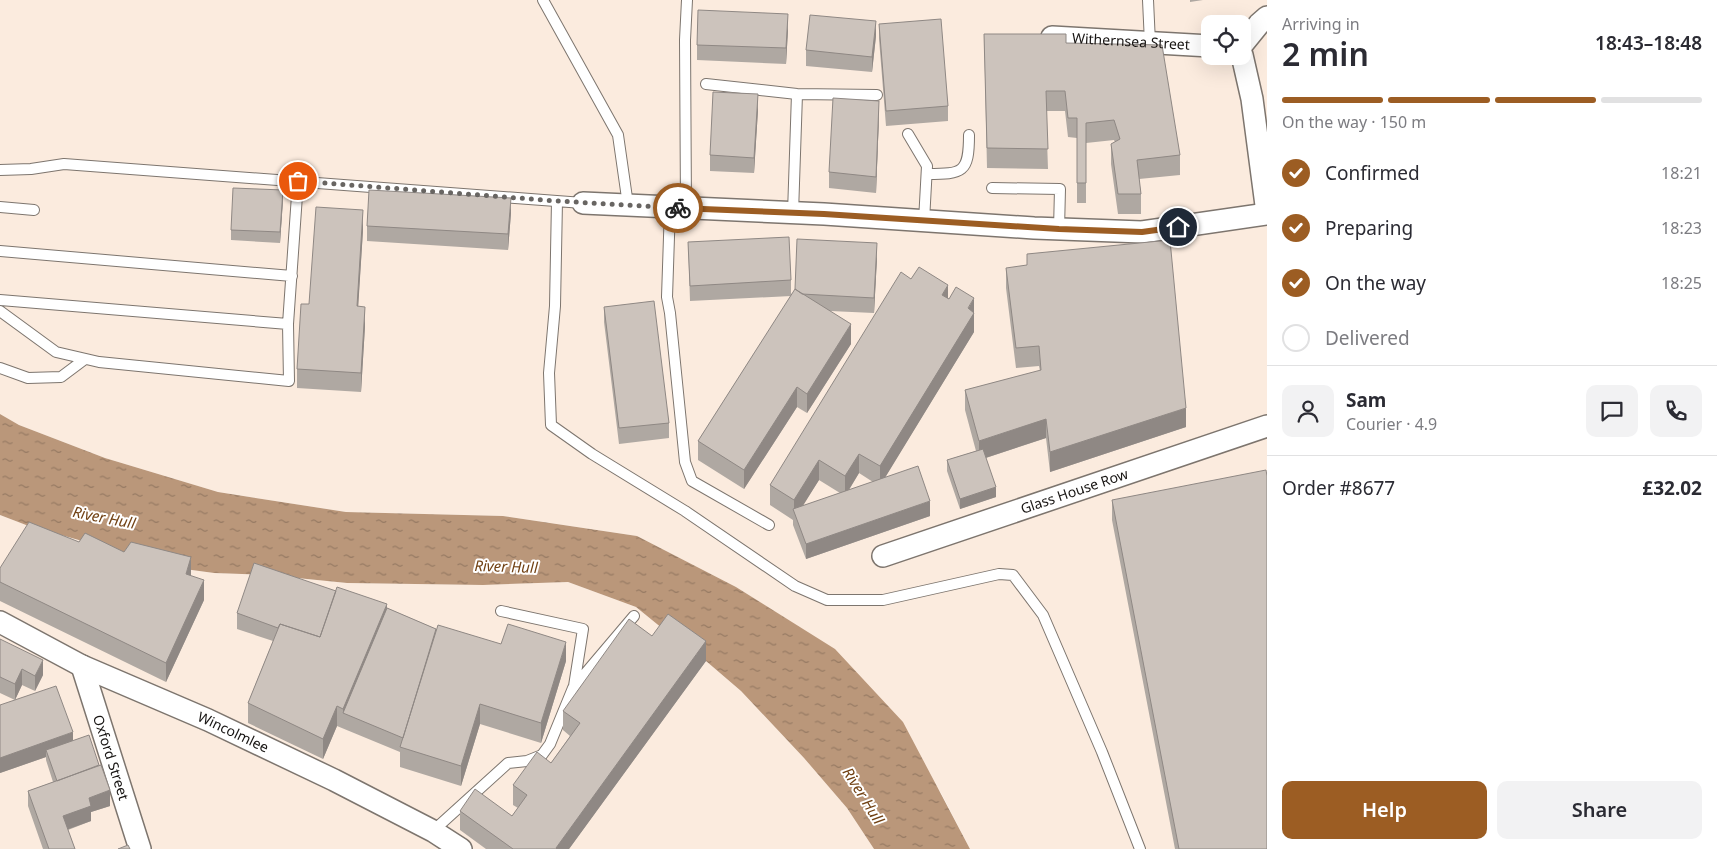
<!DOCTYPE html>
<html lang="en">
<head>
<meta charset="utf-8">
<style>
	body { margin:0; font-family:"Noto Sans",sans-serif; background:#f2f2f3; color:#2b2b33; height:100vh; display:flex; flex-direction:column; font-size:19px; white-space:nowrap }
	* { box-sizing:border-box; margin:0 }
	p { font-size:16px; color:#7c7c81 }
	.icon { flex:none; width:28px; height:28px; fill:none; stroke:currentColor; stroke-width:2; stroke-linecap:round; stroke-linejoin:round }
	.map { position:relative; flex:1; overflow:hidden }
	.side { display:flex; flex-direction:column; background:#fff; width:450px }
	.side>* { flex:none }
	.buttons { position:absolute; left:1201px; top:15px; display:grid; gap:10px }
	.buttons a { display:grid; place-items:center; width:50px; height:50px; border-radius:10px; background:#fff; box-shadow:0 5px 20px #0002; font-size:25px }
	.pin { position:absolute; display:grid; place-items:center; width:42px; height:42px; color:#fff; margin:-21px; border:2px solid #fff; border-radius:50%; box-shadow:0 1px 5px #0007 }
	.courier { position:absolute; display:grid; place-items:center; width:50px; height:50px; margin:-25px; border:4px solid #9c5d23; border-radius:50%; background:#fff; color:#222; box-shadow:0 1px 6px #0007 }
	.headline em { font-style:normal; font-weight:600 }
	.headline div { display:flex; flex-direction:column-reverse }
	.headline { display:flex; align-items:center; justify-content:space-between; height:85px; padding:0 15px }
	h1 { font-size:32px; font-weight:600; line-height:38px }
	.bar { display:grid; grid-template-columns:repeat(4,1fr); gap:8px 5px; align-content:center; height:60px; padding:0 15px }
	.bar i { height:6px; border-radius:4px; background:#e1e1e2 }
	.bar .on { background:#9c5d23 }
	.bar p { grid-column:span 4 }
	.line { display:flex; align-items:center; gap:12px; padding:0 15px; border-top:1px solid #e1e1e2 }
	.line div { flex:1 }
	.round { display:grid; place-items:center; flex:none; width:52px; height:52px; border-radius:10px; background:#f2f2f3 }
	ol { padding:0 15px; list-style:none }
	li { display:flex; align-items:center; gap:15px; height:55px }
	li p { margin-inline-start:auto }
	li .icon { padding:5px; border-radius:50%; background:#9c5d23; color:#fff; stroke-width:4 }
	li:last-child { color:#7c7c81 }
	li i { width:28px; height:28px; border:2px solid #e1e1e2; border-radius:50% }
	.cta { display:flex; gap:10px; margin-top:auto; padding:10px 15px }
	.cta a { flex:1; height:58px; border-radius:10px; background:#9c5d23; color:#fff; font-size:20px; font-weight:600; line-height:58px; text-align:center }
	.cta a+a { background:#f2f2f3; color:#2b2b33 }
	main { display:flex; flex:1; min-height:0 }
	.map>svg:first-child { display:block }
</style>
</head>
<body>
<main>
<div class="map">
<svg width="1267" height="849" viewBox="0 0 1267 849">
	<defs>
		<pattern id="water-ripples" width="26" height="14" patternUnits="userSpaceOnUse" patternTransform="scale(1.25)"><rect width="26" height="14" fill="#ba977a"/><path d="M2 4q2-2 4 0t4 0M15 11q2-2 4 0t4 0" fill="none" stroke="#967a63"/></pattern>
	</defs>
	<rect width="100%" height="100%" fill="#fffbf8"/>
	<path fill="#fbebde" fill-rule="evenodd" d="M0,0H1267V849H970L941,793L835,650L736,587L637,536L503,516L346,512L218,492L105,458L19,425L0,414ZM1210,24H1242V56H1210Z
		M0,515L26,525L177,568L214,573L267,575L347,583L483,585L568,582L636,607L668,633L706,661L741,691L804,758L847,808L874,849H0Z"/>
	<path fill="url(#water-ripples)" d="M0,414L19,425L105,458L218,492L346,512L503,516L637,536L736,587L835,649L903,722L970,849H874L847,808L804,758L741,691L706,661L668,633L636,607L568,582L483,585L347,583L267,575L214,573L177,568L26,525L0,515Z"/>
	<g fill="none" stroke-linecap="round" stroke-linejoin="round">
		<defs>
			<path id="service" d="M543,0L618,135L628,205
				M1148,0L1150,43
				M706,84L797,94L877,95
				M908,134L927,166L924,221
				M0,170L31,169L64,164L583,203
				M927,174C963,174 969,173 969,135
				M992,188L1060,189L1059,229
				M557,201L555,306L549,373L551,425L592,454L685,511L795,586L827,600H883L999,574L1013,575L1043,615L1102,752L1140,849
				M0,207L34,210
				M670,207L667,297L670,313L685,462L692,481L769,525
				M686,208L685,40L687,0
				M793,213L797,94
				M0,251L292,276
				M0,300L288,324
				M0,311L56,352L99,362L289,381L288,324L298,181
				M0,368L28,378L61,377L85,359
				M501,611L583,629L574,686
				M433,831L508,763L527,761L542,755L550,744L573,688L634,616"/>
			<g id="minor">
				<path id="s1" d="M1052,37L1210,46"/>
				<path d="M1242,45L1259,24L1267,17"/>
				<path d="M1242,55L1252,99L1267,213"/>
				<path d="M583,203L824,214L1034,228L1142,232L1267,214"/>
				<path id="s2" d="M883,556L1267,426"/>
				<path id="s3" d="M0,622L82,666L208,720L334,780L433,831L461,849"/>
				<path id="s4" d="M82,666L140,849"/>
			</g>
		</defs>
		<use href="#service" stroke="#7d756e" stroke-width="12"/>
		<use href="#minor" stroke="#7d756e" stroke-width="24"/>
		<use href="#service" stroke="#fff" stroke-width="10"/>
		<use href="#minor" stroke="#fff" stroke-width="21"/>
	</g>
	<path fill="#afa8a2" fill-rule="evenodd" d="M1190,0H1203L1190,2Z
		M879,24L948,106V121L886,126L879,39Z
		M788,30L786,64L697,60V45Z
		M984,34L1066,43L1180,155V175L1139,179L1141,194V214H1118L1111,164V144L1115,142L1114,140L1086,143V203H1077V138L1068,137L1065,111H1046L1048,169L987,168Z
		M876,36L872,72L806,66V50Z
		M758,110L754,173L710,171V155Z
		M879,116L876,193L829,188V172Z
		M283,200L280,243L231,240V230Z
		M511,213L508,250L367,241V226Z
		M363,230L358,306L365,326L361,392L297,388V369L309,304Z
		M688,242L791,280V294L877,258L874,313L830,311L851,344L807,413L797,407L744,489L698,460V441L791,296L690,301Z
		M1006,268L1186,427L1050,472L1046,438L986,458L996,497L960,509L947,471V460L976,451L965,410V390L1040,371L1039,366L1016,368L1006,288Z
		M911,279L974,312V332L885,477L930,516L806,559L793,525V520L770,505V485ZM859,473L873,482L849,490ZM819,480L840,493L802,506Z
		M604,307L669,423V438L619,444L604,322Z
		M1112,500L1267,849H1175L1112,520Z
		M79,542L124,552L191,576L204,600L166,682L0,601V568Z
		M336,591L387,608L436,629L566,661L541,743L480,724L461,786L400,767V752L337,726L323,759L248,723V703L273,641L237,629V613Z
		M652,636L706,661L569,849H486L460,830V811L512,816L518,808L513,805V785L551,763L570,736L563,730V711Z
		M0,639L43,675L35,691L22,685L15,700L0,693Z
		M0,705L73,741L110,806L91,812V821L68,830L75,849H43L28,806V791L53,782L46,760V757L0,773Z"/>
	<path fill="#8f8884" d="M788,14V30L786,64V48Z
		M876,21V36L872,72V57Z
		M758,94V110L754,173V158Z
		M879,101V116L876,193V177Z
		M283,190V200L280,243V232Z
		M511,198V213L508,250V234Z
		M363,210V230L357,326V306Z
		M877,243V258L874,313V298Z
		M948,285V304L942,295Z
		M974,298V332L880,486V466Z
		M365,307V326L361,392V373Z
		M851,324V344L807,413V394Z
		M797,387V407L744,489V470Z
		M1186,408V427L1050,472V452Z
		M1046,419V438L979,460V441Z
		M859,454V473L845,496V476Z
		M819,460V480L796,517L794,511V500Z
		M996,487V497L960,509V499Z
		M930,501V516L806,559V544Z
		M191,557V577L186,574Z
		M204,580V600L166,682V663Z
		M387,604V623L343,713V709Z
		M706,641V661L569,849H556V848Z
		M566,642V661L541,743V723Z
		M43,660V675L35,691V676Z
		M22,669V685L15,700V684Z
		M480,704V724L461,786V766Z
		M337,706V726L323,759V739Z
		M73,732V748L46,750V757L0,773V758Z
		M110,790V806L91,812V821L63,831V816L89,798Z"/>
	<path fill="#ccc3bc" stroke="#8f8884" d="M698,10L788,14L786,48L697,45Z
		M810,15L876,21L872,57L806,50Z
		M941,19L948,106L886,111L879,24Z
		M984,34H1066V43L1162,45L1180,155L1137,160L1141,194H1118L1111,144L1120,139L1114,120L1086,123V183H1077V118H1068L1065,91H1046L1048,149L987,148Z
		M713,92L758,94L754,158L710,155Z
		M833,98L879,101L876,177L829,172Z
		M233,188L283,190L280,232L231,230Z
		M369,190L511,198L508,234L367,226Z
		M316,207L363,210L357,306L365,307L361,373L297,369L301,304H309Z
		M789,237L791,280L690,286L688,242Z
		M797,239L877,243L874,298L802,294L795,289Z
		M1170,240L1186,408L1050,452L1046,419L979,441L965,390L1041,370L1039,346L1016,348L1006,268L1027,265V254Z
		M919,267L948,285L942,295L949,299L956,287L974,298L968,308L974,313L880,466L859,454L845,476L819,460L794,500L770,485L901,272L911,279Z
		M795,289L851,324L807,394L797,387L744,470L698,441Z
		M654,301L669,423L619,428L604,307Z
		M983,449L996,487L960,499L947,460Z
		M918,466L930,501L806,544L793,509Z
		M1266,470L1267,476V849H1179L1112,500Z
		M29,522L79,542L85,533L124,552L131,542L191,557L186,574L204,580L166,663L0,582V568Z
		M254,563L336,591L320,637L280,624L278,628L237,613Z
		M337,587L387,604L343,709L337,706L323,739L248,703L280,624L320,637Z
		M387,608L436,629L403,738L343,713Z
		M668,614L706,641L556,848L557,849H513L460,811L475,789L512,816L527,795L513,785L537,752L551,763L580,723L563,711L629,619L652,636Z
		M508,624L566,642L541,723L480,704L461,766L400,747L438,625L501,644Z
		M0,639L43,660L35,676L22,669L15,684L0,677Z
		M56,686L73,732L0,758V705Z
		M89,735L99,765L57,781L46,750Z
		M101,765L110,790L89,798L91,806L63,816L75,849H49L28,791Z
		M128,845L130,849H118Z"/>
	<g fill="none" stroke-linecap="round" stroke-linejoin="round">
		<path stroke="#686562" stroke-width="5" stroke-dasharray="0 9" d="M298,181L557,201L678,208"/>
		<path stroke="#9c5d23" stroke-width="6" d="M678,208L824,214L1059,229L1142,232L1178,227"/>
	</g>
	<g text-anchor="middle" stroke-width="4" stroke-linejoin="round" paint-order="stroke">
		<g font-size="14" fill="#171412" stroke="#fff">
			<text dy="5" stroke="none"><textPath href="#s1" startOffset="79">Withernsea Street</textPath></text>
			<text dy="5" stroke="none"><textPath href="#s2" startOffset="202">Glass House Row</textPath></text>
			<text dy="5" stroke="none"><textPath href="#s3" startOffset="258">Wincolmlee</textPath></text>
			<text dy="5" stroke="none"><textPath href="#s4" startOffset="96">Oxford Street</textPath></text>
		</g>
		<g font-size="15" font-style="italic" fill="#714113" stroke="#fff">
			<text transform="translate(104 518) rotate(11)" y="5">River Hull</text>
			<text transform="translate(506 567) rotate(2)" y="5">River Hull</text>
			<text transform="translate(863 796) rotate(58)" y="5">River Hull</text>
		</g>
	</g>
</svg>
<div class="buttons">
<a><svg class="icon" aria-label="locate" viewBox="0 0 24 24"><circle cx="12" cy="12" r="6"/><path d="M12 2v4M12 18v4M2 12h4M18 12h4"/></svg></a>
</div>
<div class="pin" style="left:298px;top:181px;background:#ea580c"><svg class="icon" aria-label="bag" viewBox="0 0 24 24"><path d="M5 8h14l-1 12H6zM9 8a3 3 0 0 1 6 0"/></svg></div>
<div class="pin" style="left:1178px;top:227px;background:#1f2937"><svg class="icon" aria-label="home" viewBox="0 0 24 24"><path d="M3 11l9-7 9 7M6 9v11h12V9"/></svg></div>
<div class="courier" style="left:678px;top:208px"><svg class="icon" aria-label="bike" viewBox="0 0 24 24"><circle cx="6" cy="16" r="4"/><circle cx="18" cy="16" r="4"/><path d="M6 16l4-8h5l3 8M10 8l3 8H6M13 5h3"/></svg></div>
</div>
<section class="side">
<div class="headline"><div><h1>2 min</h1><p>Arriving in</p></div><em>18:43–18:48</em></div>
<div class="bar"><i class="on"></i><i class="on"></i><i class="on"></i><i></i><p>On the way · 150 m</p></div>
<ol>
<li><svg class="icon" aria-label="check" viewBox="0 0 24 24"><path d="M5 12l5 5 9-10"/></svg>Confirmed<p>18:21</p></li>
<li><svg class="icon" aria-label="check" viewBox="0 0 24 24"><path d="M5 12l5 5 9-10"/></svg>Preparing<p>18:23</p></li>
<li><svg class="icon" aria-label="check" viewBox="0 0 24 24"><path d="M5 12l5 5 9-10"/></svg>On the way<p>18:25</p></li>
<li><i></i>Delivered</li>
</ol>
<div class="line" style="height:90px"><a class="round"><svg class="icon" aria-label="person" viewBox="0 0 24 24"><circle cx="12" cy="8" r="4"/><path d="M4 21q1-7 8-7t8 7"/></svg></a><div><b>Sam</b><p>Courier · 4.9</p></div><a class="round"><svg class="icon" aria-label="chat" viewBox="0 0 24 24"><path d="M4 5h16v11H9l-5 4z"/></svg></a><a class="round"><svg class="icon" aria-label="phone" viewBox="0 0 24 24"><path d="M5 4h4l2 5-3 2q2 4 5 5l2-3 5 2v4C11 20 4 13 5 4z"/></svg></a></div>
<div class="line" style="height:65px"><div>Order #8677</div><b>£32.02</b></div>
<div class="cta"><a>Help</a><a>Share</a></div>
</section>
</main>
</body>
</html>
